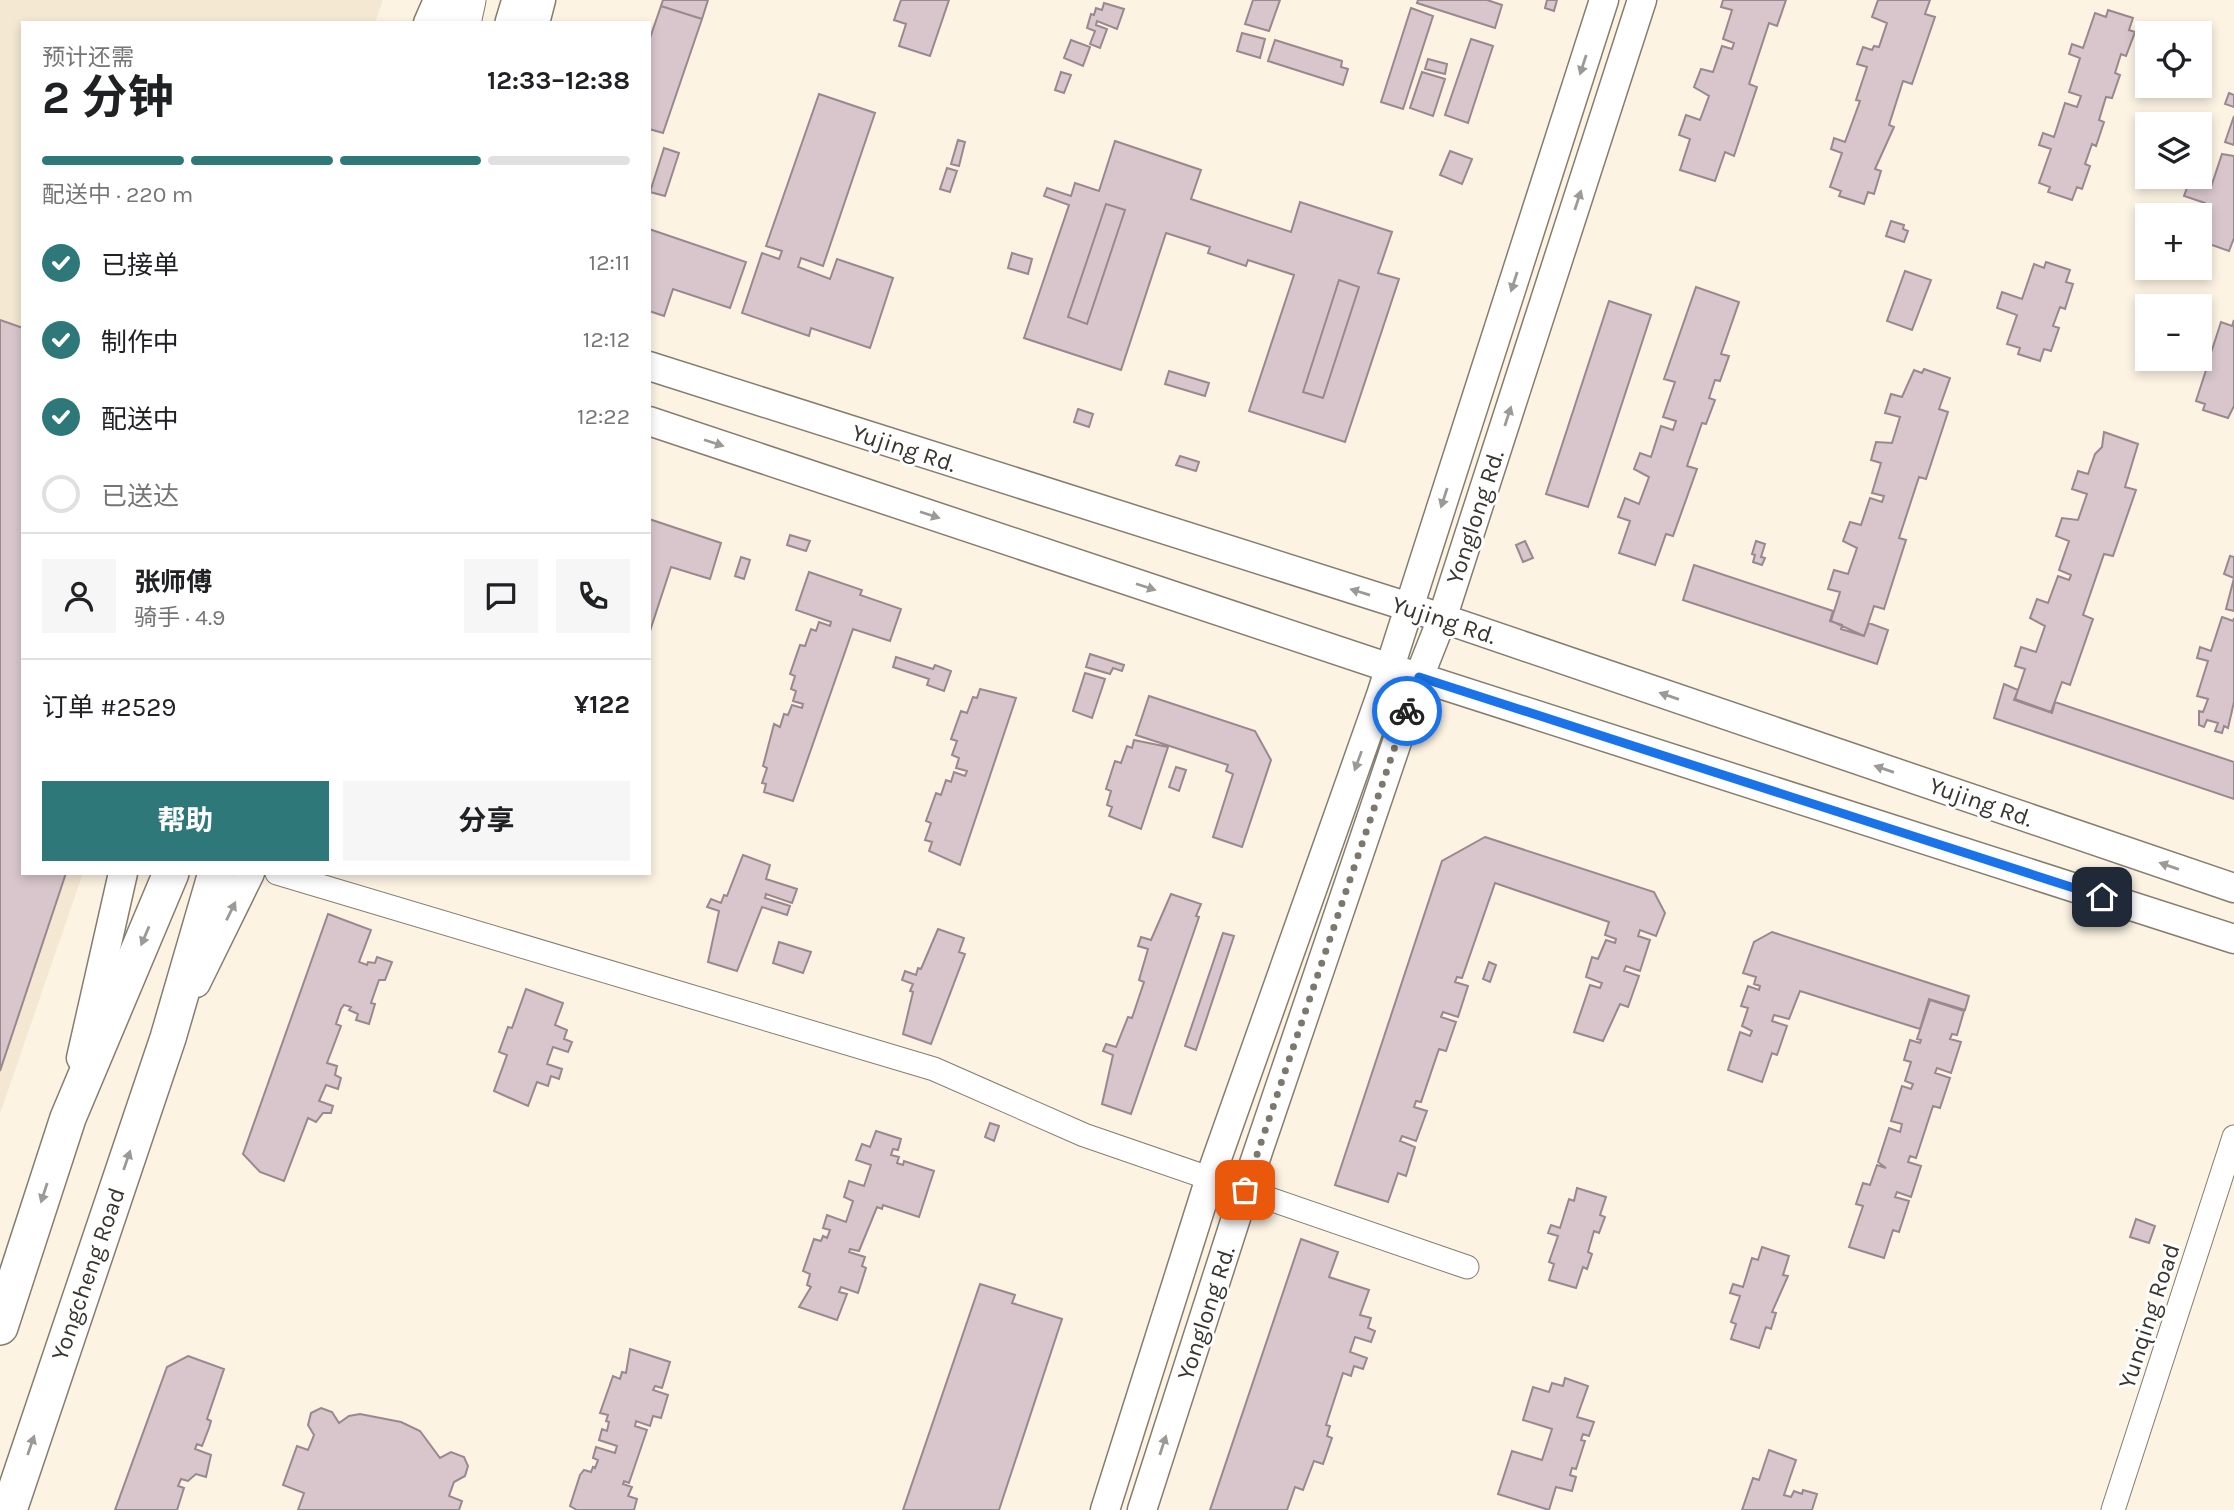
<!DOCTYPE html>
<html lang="zh">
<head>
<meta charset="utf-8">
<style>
	body { margin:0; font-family:Karla,"Noto Sans SC",sans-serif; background:#f6f6f6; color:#202124; height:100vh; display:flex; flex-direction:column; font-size:26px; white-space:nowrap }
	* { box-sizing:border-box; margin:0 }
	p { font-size:23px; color:#757577 }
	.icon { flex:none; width:38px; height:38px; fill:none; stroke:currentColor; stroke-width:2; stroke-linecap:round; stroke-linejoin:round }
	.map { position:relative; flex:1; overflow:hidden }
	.drawer { position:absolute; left:21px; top:21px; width:630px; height:854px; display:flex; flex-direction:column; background:#fff; border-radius:0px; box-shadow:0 4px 10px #0003 }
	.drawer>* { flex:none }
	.fabs { position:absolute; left:2135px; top:21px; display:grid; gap:14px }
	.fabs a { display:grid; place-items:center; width:77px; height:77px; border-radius:0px; background:#fff; box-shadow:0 4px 10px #0003; font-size:35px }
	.pin { position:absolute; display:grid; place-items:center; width:60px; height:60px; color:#fff; margin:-30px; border-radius:14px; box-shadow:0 4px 10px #0006 }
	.courier { position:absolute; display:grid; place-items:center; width:70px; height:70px; margin:-35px; border:5px solid #1a73e8; border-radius:50%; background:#fff; color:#222; box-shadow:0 2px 9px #0007 }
	.summary em { font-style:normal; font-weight:700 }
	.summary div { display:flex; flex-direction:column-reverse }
	.summary { display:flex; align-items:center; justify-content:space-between; height:119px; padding:0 21px }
	h1 { font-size:46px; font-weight:700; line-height:52px }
	.bar { display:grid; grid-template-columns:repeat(4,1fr); gap:10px 7px; align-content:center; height:84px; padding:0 21px }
	.bar i { height:9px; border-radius:5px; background:#e0e0e0 }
	.bar .current { background:#2e7879 }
	.bar p { grid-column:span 4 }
	.line { display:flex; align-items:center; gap:18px; padding:0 21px; border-top:2px solid #e0e0e0 }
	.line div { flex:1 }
	.round { display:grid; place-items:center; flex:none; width:74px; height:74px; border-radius:0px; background:#f6f6f6 }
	ol { padding:0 21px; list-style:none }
	li { display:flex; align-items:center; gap:21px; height:77px }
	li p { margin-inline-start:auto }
	li .icon { padding:7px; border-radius:50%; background:#2e7879; color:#fff; stroke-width:4 }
	li:last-child { color:#757577 }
	li i { width:38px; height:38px; border:4px solid #e0e0e0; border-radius:50% }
	.button { display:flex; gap:14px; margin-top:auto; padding:14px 21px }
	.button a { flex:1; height:80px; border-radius:0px; background:#2e7879; color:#fff; font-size:28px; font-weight:700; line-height:80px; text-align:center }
	.button a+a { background:#f6f6f6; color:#202124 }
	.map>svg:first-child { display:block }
</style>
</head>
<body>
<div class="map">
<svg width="2234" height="1510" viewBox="0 0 2234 1510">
	<rect width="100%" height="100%" fill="#fcf3e3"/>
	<path fill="#f5e8d2" d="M0,0H383L375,23H23V873H83L0,1114Z"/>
	<path fill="#d8c6cc" stroke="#9a888f" stroke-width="2" fill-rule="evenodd" d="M663,0H708L702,19L661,6Z
		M901,0H949L930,56L899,46L906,24L894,20Z
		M1253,0H1280L1269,31L1245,24Z
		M1418,0H1487L1502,5L1495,28L1417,3Z
		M1547,0H1557L1554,11L1545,8Z
		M1723,0H1786L1777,26L1769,23L1749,84L1757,87L1734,156L1725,152L1715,181L1680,170L1690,139L1679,135L1686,115L1700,120L1709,96L1694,87L1701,69L1713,72L1722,46L1732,49L1734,43L1723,39L1732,10L1721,7Z
		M1878,0H1930L1925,14L1935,17L1912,84L1903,81L1889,125L1894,127L1875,169L1881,171L1874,194L1868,192L1864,204L1839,196L1841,191L1830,187L1842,153L1831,149L1834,138L1845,142L1860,101L1856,100L1867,67L1857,64L1863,47L1872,50L1874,46L1879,47L1887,23L1872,17Z
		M1104,3L1124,9L1117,29L1097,21L1096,25L1107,29L1100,48L1090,44L1095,31L1087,28L1091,14L1094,15L1096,8L1102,10Z
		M661,6L702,19L663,133L649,129V41Z
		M1411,8L1433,16L1403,109L1381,102Z
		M2108,10L2133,18L2129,30L2135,32L2126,56L2121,54L2115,73L2120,75L2112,98L2106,97L2099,120L2104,122L2096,146L2092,144L2085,164L2090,166L2082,189L2077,187L2072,200L2048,192L2050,187L2039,183L2051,149L2039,145L2043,133L2054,137L2065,103L2077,107L2081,96L2069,92L2080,58L2069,54L2072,44L2083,48L2095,13L2106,17Z
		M1242,33L1265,39L1260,58L1237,51Z
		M1471,39L1493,46L1468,123L1445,115Z
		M1071,40L1090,47L1083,66L1064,58Z
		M1275,40L1342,61L1341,67L1348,69L1343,85L1268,61Z
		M1428,59L1447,64L1445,74L1425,69Z
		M1061,72L1071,75L1064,93L1055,90Z
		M1422,72L1445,79L1433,116L1410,108Z
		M2229,93L2234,95V107L2225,104Z
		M819,94L875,113L823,266L801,258L798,267L830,279L837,259L893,278L870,348L811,328L809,336L742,313L762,253L779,259L782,251L766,246Z
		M2234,116V145L2225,142Z
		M958,140L965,142L959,166L951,164Z
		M1115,141L1201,170L1191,199L1291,232L1300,202L1392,232L1378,273L1399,279L1345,442L1249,411L1294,275L1248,260L1246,266L1208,253L1210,247L1166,233L1121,370L1024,338L1069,205L1044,196L1047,188L1071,196L1075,183L1099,191ZM1106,204L1125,210L1087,324L1068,317ZM1339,280L1359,287L1323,398L1303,392Z
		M664,148L679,153L665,196L650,192Z
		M1450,151L1472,159L1462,184L1440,175Z
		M2222,154L2234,156V238L2229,251L2206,243L2208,238L2200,235V220L2205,203L2184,196L2190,180L2211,187Z
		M947,168L957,171L950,192L940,189Z
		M1106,204L1125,210L1087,324L1068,317Z
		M1891,221L1904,225L1903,229L1908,231L1904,242L1886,236Z
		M649,229L746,262L730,308L673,289L664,316L649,311Z
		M1012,253L1032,259L1028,274L1008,268Z
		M2046,262L2070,270L2066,282L2073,284L2065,309L2060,307L2053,326L2059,328L2051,351L2044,349L2040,361L2018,354L2020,348L2007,344L2017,315L1997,308L2002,292L2022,299L2034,264L2044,268Z
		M1905,271L1931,280L1912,330L1887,321Z
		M1339,280L1359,287L1323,398L1303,392Z
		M1696,287L1739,302L1721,354L1729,356L1720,381L1715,380L1709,398L1715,400L1706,424L1702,423L1687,466L1697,469L1673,536L1666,534L1655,565L1619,553L1630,521L1618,517L1625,498L1639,504L1649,477L1634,469L1640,453L1651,457L1661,426L1673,430L1676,421L1663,417L1675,382L1664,379Z
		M1609,301L1651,315L1588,507L1546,494Z
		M0,320L23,328V873H66L0,1071Z
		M2234,320V406L2228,418L2203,410L2205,404L2196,401L2207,367L2195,363L2200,359V352L2210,356L2221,322L2232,326Z
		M1924,369L1950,378L1939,409L1948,412L1926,479L1919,477L1899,538L1906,540L1884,609L1874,606L1864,636L1831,621L1840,592L1828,589L1834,570L1848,574L1857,548L1843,541L1850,522L1861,525L1870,498L1882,502L1884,496L1872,493L1881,463L1871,460L1876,442L1892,443L1900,417L1885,413L1891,394L1902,397L1914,370L1922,373Z
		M1169,371L1209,383L1205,396L1165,384Z
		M1078,409L1093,414L1089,427L1074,422Z
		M2104,432L2138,444L2125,487L2136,490L2113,556L2104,554L2083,615L2093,619L2070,685L2062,682L2051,712L2015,699L2025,669L2015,666L2021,647L2036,652L2045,626L2030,618L2037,599L2048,603L2058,576L2069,580L2071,575L2059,570L2069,541L2056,536L2062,518L2078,520L2087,494L2072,489L2078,471L2088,474L2095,454L2102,447Z
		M1180,456L1199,462L1196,471L1176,465Z
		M649,519L721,543L710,579L671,567L649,634Z
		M790,535L810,541L806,551L787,545Z
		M1525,541L1533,558L1523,562L1516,545Z
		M1756,541L1765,544L1761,557L1765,558L1762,565L1753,562L1755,555L1752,554Z
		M2230,556L2234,557V611L2226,609L2234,578L2224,574Z
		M741,557L750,560L744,579L735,576Z
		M1694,565L1833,611L1830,621L1842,625L1841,629L1864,636L1869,623L1888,630L1877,664L1683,600Z
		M809,572L862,590L860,595L901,609L890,641L853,629L793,801L764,792L766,784L762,783L767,768L763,766L774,724L780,727L784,714L788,715L792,705L802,708L803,704L793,701L796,691L791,689L795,676L790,674L800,645L805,646L811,629L816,631L819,622L830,626L831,622L796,610Z
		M2222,617L2233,621L2234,618V702L2228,728L2224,726L2222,733L2215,731L2218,723L2207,720L2204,727L2199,725V711L2203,712L2208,699L2197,696L2208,661L2197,658L2200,647L2211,651Z
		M1090,654L1124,665L1122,671L1113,668L1110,674L1086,667Z
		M896,657L933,669L935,665L951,671L944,691L927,685L929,679L893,667Z
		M1085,673L1105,679L1092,718L1073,711Z
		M2004,684L2018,690L2014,700L2052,713L2055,702L2234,762V799L1994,718Z
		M980,689L1016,698L960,865L929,851L932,842L925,840L931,823L926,821L936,793L941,795L946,780L951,782L954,772L965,776L967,771L956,768L959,758L952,755L957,741L951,739L961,711L967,713L973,697L977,698Z
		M1149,696L1255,731L1271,760L1242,847L1213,837L1233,774L1226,771L1228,765L1136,735Z
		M1134,740L1168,747L1141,829L1109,816L1112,807L1107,805L1111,791L1106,789L1115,761L1121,763L1127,746L1132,748Z
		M1176,767L1186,770L1179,791L1169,787Z
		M1485,837L1654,892L1665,913L1656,936L1640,930L1638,936L1650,940L1640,971L1626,966L1624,971L1639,976L1628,1007L1620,1004L1603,1041L1574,1032L1590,985L1600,988L1602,983L1586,977L1592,957L1598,959L1606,940L1615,943L1616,939L1605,935L1609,922L1495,883L1462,978L1457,977L1455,982L1468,986L1458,1017L1443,1012L1441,1017L1456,1022L1446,1051L1439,1049L1421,1102L1416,1101L1414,1107L1427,1111L1416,1141L1402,1136L1400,1141L1415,1147L1406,1176L1398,1173L1388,1202L1335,1185L1442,861Z
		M743,855L770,865L766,879L797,889L792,903L766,894L765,898L790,906L787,915L762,907L737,971L708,962L719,911L707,907L711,899L721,903L724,895L727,896Z
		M1171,894L1201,904L1196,916L1199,917L1131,1114L1102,1104L1113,1055L1103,1051L1106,1044L1116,1047L1128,1017L1132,1018L1144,982L1139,980L1148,949L1138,946L1141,937L1151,940Z
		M328,914L371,930L359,962L367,965L368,962L375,963L377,957L392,962L385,980H379L371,1003L375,1004L369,1024L356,1020L358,1014L349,1010L351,1007L344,1005L341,1009L336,1024L341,1026L327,1063L337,1066L335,1075L341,1078L338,1089L326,1085L319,1101L333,1106L331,1113H323L316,1122L308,1118L284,1181L260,1172L243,1154Z
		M938,929L964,938L959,952L965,954L931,1044L903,1034L913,992L910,991L913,984L902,980L905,971L916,975L918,968L921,969Z
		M1772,932L1969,996L1965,1010L1929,999L1920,1029L1800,991L1789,1019L1774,1015L1772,1021L1787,1026L1777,1055L1772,1053L1762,1082L1728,1070L1740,1032L1750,1036L1752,1031L1742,1026L1748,1008L1741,1006L1748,986L1759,990L1760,986L1754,984L1756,977L1743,973L1754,942Z
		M1223,933L1234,936L1196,1050L1185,1046Z
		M779,942L811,952L803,973L773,963Z
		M1489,962L1496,965L1490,982L1483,979Z
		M526,989L563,1003L555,1025L567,1030L564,1039L572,1042L568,1052L553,1047L547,1064L562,1069L559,1079L551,1076L548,1086L537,1082L528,1106L494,1091L507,1055L499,1052L508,1027L512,1028Z
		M1930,1000L1964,1011L1957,1035L1952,1034L1950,1039L1961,1042L1951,1073L1937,1068L1935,1073L1950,1078L1940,1108L1933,1106L1916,1158L1910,1156L1908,1162L1921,1166L1911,1197L1897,1192L1895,1197L1909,1201L1899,1232L1893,1230L1884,1258L1849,1247L1863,1206L1856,1204L1863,1183L1870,1185L1877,1165L1886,1168L1878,1162L1889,1128L1900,1132L1902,1124L1891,1121L1902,1086L1911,1089L1913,1084L1905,1081L1911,1062L1904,1060L1910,1040L1920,1043L1921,1040L1917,1039Z
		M990,1123L999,1126L994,1141L985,1137Z
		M876,1131L901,1139L898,1150L893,1149L891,1155L899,1157L897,1163L903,1165L904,1161L934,1171L919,1217L883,1205L882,1209L877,1207L859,1251L850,1249L849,1252L865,1257L862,1266L866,1268L858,1293L841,1287L839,1292L847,1294L837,1320L799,1307L811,1287L807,1285L810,1274L803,1271L814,1239L821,1241L823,1236L827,1238L830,1230L823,1228L827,1215L846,1222L853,1201L844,1197L849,1181L864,1186L871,1165L856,1160L862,1144L870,1147Z
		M1577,1188L1606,1197L1600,1215L1605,1217L1599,1233L1594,1231L1588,1252L1592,1254L1587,1269L1583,1267L1576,1288L1549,1280L1554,1264L1549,1262L1558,1236L1548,1233L1551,1225L1560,1228L1569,1199L1574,1201Z
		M2136,1219L2155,1226L2149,1243L2130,1237Z
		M1301,1239L1338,1252L1329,1277L1369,1290L1360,1315L1371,1318L1368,1328L1375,1331L1371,1342L1355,1337L1350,1352L1367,1358L1363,1369L1354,1366L1351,1376L1343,1373L1326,1425L1330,1426L1327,1436L1332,1438L1323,1464L1314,1461L1303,1490L1295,1487L1287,1510H1210Z
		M1762,1247L1789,1256L1783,1275L1788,1276L1772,1312L1776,1313L1771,1329L1766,1327L1759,1348L1731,1339L1736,1324L1731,1322L1740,1296L1730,1293L1733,1284L1743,1287L1752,1258L1758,1260Z
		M980,1284L1015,1295L1012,1303L1062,1319L999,1510H903Z
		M630,1349L670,1362L662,1388L655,1386L653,1390L668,1395L661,1418L653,1416L650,1426L636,1421L635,1426L647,1430L629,1483L624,1481L623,1484L632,1487L628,1496L637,1499L634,1510H577L570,1506L580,1475L584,1470L591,1472L593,1467L595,1468L598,1460L593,1458L596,1447L615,1453L617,1446L599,1440L602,1429L607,1431L609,1422L606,1421L608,1415L600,1413L613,1376L620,1379L622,1372L626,1373Z
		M188,1356L224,1369L207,1419L211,1421L209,1428L202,1446L197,1444L195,1449L211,1455L206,1477L196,1474L188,1481L181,1479L178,1486L184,1488L177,1510H115L167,1367Z
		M1565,1378L1588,1386L1577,1417L1594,1422L1589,1436L1583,1434L1581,1440L1585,1441L1576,1469L1572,1468L1570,1475L1576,1477L1572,1491L1556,1487L1549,1510L1498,1494L1512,1451L1542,1460L1552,1429L1523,1420L1533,1387L1549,1392L1552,1383L1563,1386Z
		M321,1408L332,1412L339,1423L349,1416L360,1414L401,1422L420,1431L440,1458L451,1452L464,1457L468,1466L465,1476L454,1482L449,1496L462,1501L459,1510H298L304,1493L283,1485L297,1446L308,1450L314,1435L308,1425L311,1413Z
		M1769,1450L1796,1460L1784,1495L1791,1497L1794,1491L1802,1494L1803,1490L1817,1494L1812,1510H1742L1753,1478L1759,1480Z"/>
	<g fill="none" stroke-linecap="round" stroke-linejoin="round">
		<defs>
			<path id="minor" d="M277,873L934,1069L1084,1135L1467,1267
				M2113,1510L2234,1137"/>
			<path id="tertiary" d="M428,23L438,0
				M535,23L541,0
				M649,366L1409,607L2234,888
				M649,421L1390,668L2234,939
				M196,983L250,873
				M81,1058L123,873
				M1105,1510L1210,1178L1381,695L1604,0
				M1142,1510L1245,1190L1419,677L1442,619L1642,0"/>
			<path id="primary" d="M513,23L520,0
				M0,1327L68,1118L171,873
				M9,1510L168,1038L216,873"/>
			<path id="trunk" d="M462,23L467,0"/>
		</defs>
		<use href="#minor" stroke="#857d6f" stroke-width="25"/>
		<use href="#tertiary" stroke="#857d6f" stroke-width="31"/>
		<use href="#primary" stroke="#857d6f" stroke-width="38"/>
		<use href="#trunk" stroke="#857d6f" stroke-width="39"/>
		<use href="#minor" stroke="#fff" stroke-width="23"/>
		<use href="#tertiary" stroke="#fff" stroke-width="28"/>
		<use href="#primary" stroke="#fff" stroke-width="35"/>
		<use href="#trunk" stroke="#fff" stroke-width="37"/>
	</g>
	<defs><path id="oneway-solid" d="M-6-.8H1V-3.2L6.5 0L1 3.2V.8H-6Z" transform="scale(1.75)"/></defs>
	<g fill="#9c9a97">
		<use href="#oneway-solid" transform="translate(1583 65) rotate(108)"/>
		<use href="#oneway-solid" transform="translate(1578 200) rotate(-72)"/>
		<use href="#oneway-solid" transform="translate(1514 282) rotate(108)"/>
		<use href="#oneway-solid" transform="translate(1508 416) rotate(-72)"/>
		<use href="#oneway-solid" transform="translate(714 443) rotate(18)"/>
		<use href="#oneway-solid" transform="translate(1444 498) rotate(108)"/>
		<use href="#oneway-solid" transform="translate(930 515) rotate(18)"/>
		<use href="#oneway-solid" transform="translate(1146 587) rotate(18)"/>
		<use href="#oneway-solid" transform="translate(1360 592) rotate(-163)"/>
		<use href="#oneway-solid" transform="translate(1669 696) rotate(-161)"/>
		<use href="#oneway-solid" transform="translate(1358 761) rotate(110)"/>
		<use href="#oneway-solid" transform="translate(1884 769) rotate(-161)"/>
		<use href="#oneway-solid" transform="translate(2169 866) rotate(-161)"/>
		<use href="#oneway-solid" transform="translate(231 911) rotate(-64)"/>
		<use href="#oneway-solid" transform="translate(145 936) rotate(113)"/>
		<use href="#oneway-solid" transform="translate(127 1160) rotate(-71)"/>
		<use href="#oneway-solid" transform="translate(44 1193) rotate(108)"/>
		<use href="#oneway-solid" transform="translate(31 1445) rotate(-71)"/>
		<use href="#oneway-solid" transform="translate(1163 1445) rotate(-72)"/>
	</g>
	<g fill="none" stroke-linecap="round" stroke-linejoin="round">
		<path stroke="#7d786e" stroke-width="7" stroke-dasharray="0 12.6" d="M1245,1190L1407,711"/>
		<path stroke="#1a73e8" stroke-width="9" d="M1407,711L1419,677L2102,897"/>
	</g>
	<g text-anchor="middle" stroke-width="6" stroke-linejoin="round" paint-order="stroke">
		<g font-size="24" fill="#38352f" stroke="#fff">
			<text transform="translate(904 448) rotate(18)" y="8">Yujing Rd.</text>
			<text transform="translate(1475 517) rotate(-72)" y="8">Yonglong Rd.</text>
			<text transform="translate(1444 620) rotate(18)" y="8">Yujing Rd.</text>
			<text transform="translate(1981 802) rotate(19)" y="8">Yujing Rd.</text>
			<text transform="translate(88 1274) rotate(-71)" y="8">Yongcheng Road</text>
			<text transform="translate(1206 1313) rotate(-72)" y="8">Yonglong Rd.</text>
			<text transform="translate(2149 1316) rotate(-72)" y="8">Yunqing Road</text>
		</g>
	</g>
</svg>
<div class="fabs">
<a><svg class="icon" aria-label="locate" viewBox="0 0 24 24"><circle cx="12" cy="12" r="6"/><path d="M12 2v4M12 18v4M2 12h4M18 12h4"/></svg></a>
<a><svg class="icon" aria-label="layers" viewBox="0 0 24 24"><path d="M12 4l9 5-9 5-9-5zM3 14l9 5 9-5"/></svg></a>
<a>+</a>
<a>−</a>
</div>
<div class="pin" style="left:1245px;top:1190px;background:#ea580c"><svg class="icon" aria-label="bag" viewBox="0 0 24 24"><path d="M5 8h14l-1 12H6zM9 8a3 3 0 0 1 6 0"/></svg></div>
<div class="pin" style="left:2102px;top:897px;background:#1f2937"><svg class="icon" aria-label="home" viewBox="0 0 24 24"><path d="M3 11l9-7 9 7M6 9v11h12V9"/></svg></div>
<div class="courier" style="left:1407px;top:711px"><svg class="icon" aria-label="bike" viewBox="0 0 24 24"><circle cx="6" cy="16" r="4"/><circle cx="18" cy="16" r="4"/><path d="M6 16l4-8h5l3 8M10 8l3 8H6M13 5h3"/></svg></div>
<section class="drawer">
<div class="summary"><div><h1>2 分钟</h1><p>预计还需</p></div><em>12:33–12:38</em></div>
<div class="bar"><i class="current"></i><i class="current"></i><i class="current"></i><i></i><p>配送中 · 220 m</p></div>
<ol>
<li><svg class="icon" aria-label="check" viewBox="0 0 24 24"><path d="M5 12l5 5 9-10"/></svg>已接单<p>12:11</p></li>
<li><svg class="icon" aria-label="check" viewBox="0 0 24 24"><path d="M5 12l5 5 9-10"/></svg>制作中<p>12:12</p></li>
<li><svg class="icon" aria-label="check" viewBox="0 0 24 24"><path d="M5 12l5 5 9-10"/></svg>配送中<p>12:22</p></li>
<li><i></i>已送达</li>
</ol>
<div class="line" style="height:126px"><a class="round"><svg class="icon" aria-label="person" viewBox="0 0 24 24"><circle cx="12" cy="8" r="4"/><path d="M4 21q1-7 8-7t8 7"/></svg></a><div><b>张师傅</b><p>骑手 · 4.9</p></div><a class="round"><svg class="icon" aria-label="chat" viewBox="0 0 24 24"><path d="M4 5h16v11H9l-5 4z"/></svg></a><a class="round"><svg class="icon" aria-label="phone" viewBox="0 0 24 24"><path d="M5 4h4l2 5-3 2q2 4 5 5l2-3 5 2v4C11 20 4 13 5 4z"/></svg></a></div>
<div class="line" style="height:91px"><div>订单 #2529</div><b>¥122</b></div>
<div class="button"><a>帮助</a><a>分享</a></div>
</section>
</div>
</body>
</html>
